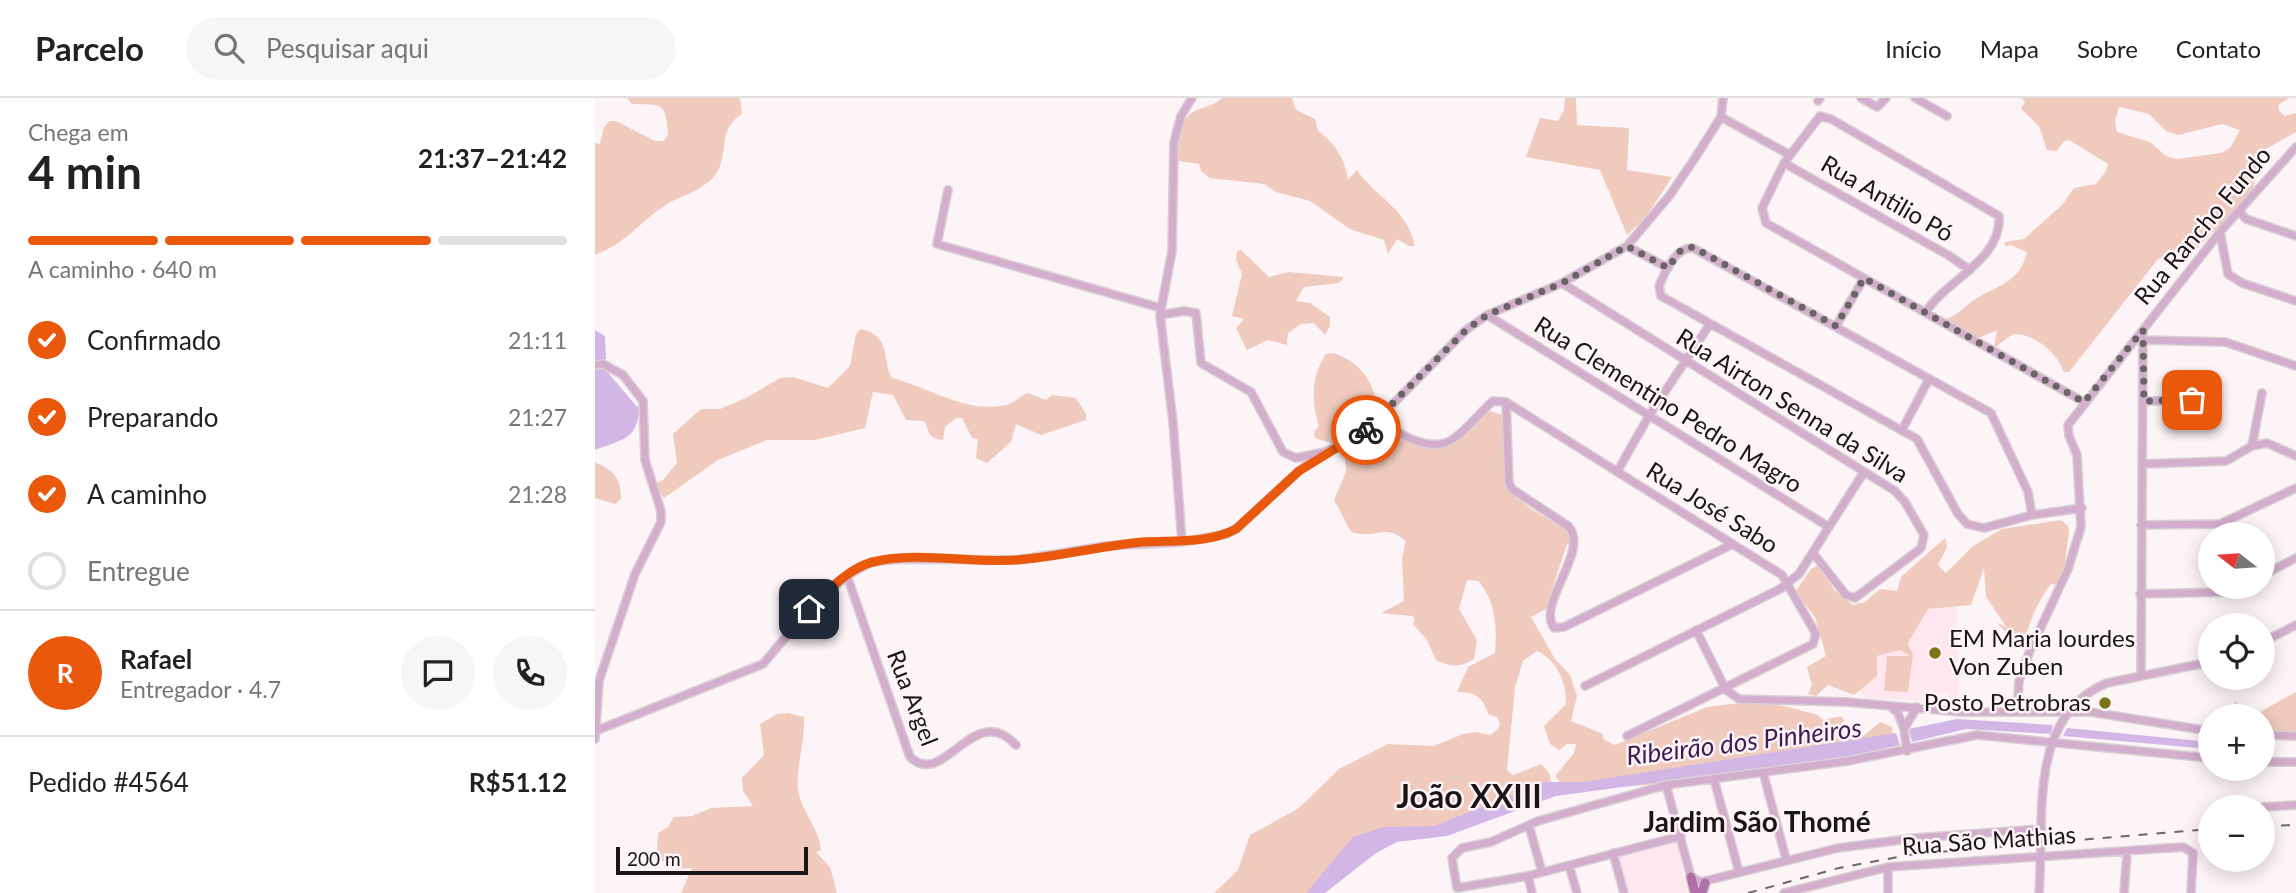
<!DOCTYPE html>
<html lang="pt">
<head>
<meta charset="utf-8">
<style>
	body { margin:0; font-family:Lato,sans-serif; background:#f6f6f6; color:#222; height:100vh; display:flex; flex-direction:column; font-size:26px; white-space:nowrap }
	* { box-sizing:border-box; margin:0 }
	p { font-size:23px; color:#767676 }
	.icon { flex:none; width:38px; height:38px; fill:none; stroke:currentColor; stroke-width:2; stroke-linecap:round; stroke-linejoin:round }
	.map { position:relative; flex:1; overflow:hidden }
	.panel { display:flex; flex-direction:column; background:#fff; width:595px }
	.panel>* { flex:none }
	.needle { width:46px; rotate:287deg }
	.fabs { position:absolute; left:1603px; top:424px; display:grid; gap:14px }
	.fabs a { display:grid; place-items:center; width:77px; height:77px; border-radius:50%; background:#fff; box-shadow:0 4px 18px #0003; font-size:35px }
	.scale { position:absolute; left:21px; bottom:18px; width:192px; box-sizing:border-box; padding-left:7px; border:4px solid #1c1518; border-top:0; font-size:19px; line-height:24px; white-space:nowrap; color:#1c1518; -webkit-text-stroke:5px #fdf4f7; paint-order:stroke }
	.pin { position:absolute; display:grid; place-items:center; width:60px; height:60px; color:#fff; margin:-30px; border-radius:14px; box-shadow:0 4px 10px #0006 }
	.courier { position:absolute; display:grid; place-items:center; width:70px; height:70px; margin:-35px; border:5px solid #ea580c; border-radius:50%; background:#fff; color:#222; box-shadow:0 2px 9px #0007 }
	.overview em { font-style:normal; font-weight:700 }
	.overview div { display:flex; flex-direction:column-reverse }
	.overview { display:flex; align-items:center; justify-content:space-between; height:119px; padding:0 28px }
	h1 { font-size:46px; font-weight:700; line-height:52px }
	.bar { display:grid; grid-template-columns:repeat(4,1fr); gap:10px 7px; align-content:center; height:84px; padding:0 28px }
	.bar i { height:9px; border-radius:5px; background:#e0e0e0 }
	.bar .current { background:#ea580c }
	.bar p { grid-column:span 4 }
	.line { display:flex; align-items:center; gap:18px; padding:0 28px; border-top:2px solid #e0e0e0 }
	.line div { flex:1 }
	.round { display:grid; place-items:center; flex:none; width:74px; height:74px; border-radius:37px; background:#f6f6f6 }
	ol { padding:0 28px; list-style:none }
	li { display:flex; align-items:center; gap:21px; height:77px }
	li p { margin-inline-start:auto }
	li .icon { padding:7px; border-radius:50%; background:#ea580c; color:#fff; stroke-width:4 }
	li:last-child { color:#767676 }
	li i { width:38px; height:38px; border:4px solid #e0e0e0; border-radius:50% }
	header { display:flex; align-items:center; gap:42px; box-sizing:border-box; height:98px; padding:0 35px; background:#fff; border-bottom:2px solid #e0e0e0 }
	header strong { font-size:33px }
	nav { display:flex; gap:38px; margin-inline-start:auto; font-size:24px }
	.search { width:490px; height:63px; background:#f6f6f6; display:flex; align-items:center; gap:18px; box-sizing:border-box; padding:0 24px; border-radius:38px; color:#767676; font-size:26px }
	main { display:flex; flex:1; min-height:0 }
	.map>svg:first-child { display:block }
</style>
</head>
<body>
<header>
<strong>Parcelo</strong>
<div class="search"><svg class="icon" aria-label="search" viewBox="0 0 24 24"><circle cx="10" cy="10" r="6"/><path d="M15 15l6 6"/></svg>Pesquisar aqui</div>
<nav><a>Início</a><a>Mapa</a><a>Sobre</a><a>Contato</a></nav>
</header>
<main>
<section class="panel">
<div class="overview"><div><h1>4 min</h1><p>Chega em</p></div><em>21:37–21:42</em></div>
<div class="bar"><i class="current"></i><i class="current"></i><i class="current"></i><i></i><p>A caminho · 640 m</p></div>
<ol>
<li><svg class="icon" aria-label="check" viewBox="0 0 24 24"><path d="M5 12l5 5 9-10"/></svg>Confirmado<p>21:11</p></li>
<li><svg class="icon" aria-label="check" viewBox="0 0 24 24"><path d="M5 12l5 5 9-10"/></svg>Preparando<p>21:27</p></li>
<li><svg class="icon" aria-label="check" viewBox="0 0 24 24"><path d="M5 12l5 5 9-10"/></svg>A caminho<p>21:28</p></li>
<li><i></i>Entregue</li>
</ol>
<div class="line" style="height:126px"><b class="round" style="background:#ea580c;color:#fff">R</b><div><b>Rafael</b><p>Entregador · 4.7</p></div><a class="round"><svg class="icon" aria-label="chat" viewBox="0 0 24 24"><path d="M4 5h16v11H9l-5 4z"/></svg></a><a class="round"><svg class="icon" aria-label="phone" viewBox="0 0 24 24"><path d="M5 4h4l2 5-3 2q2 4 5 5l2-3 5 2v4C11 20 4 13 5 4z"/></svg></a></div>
<div class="line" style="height:91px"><div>Pedido #4564</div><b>R$51.12</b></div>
</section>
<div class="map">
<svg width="1701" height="795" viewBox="0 0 1701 795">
	<rect width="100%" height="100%" fill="#fdf4f7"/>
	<path fill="#ffe7ef" d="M1362,508L1364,603L1354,602L1353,596H1328L1327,603L1269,600L1266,592L1282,578V558L1305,552L1316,558L1313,545L1333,511Z
		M1082,743L1092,795H1034L1024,759Z"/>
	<path fill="#f0cabd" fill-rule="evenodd" d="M32,0H145L147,16C125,29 132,49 125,68C117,91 87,96 69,108C43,126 31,145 0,157V45L5,46L9,29L15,23H21L60,43H69L73,37C71,1 66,8 37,6Z
		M627,0H697L701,12L720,21L723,33C739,43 751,63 753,82L762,72C780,99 812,110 820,148H814L802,141L793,156L789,142L755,131L715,103L681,94L669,86L615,80L606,73L604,66L583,63C579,46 584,19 602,12C613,7 618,8 627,0Z
		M970,0H981L982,27L1034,30L1032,72L1077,79L1051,119L1032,137L1005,72L931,59L945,20L963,23L969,12Z
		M1427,0H1694L1683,7L1684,12L1689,18L1701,15V34L1669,52L1655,101L1646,118L1617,134L1603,150L1563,161L1474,274H1469C1461,254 1441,236 1418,236L1399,250L1402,232L1381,241L1373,238L1368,230L1351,225V221C1364,217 1368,209 1379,202C1400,188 1425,186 1432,154L1415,147L1411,149L1409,144L1429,141L1467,107L1479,90L1501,86L1511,73L1513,66L1474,42L1469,43L1462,53L1452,52L1444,28L1426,11L1430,4ZM1524,9L1554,16L1571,33L1583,37L1627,26L1645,32L1635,50L1626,55L1582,61L1571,58L1555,44L1522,34L1520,23Z
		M646,152L674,179L694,174L749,179L744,185L709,189L701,203L715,205L735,219V228L730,237L719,225L706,226L693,235L692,247L673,242L652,252L641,230L649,221L637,218L647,176L641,162L642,153Z
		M266,231C297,238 286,260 297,280C334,289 374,318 414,306C422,303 426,297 433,295L451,302L457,297L481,300L491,316V322L446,337L421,326L416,344L392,365L381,360L383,341L377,340L367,320H361L350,329L348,342C331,340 335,332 329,323L311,322L298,297L278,294L270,330L220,342H172L123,362L69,400L59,386L68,382L82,365L78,336L106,311H125L153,299L185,280L198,279L233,290L255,268L261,236Z
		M739,255C768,266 777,283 783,309L792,317L789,323L791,332L821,346H849V340L854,342L881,320L895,313L908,317L915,394L936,411L976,434L975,446H972L952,506L953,510L936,519L960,561L975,577L982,598L976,623L1008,636V641L1020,647L1112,609L1154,604L1189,608L1223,617L1228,622L1247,618L1249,622L1244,632L1258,642L1265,641L1285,624L1297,629L1298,638L1141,669C1108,688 1012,689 971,691L960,678L979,655L981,646H972L964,652L955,646L949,628L971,606C972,585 962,562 942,553L928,563L920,589L912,672L918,677L946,666C955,674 958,679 954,691L907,701L837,732L783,745L720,795H619L643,772L655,737L704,710L744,671L793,646L839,648L868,636L881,634L895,637L903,631L905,625L902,619L894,617C886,598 883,595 862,594L873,569L900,555C902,530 901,502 883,483L872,482L864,511L882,542L879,561C865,570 856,569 841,562L832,542L818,526L820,521L817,518L786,515L809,503L807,460L811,443C789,424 781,442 756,434L739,402L751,374L750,354L742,347L720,340L719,334L724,328C716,304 716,277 731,256Z
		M0,364C19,373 26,379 26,401L20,406L0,400Z
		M1466,422L1473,428L1474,434L1468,478L1463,487L1456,486C1443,502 1435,523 1429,543L1415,538L1401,524L1412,530L1391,499L1389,470L1376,507L1333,511L1313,545L1318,557L1313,594L1289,593L1292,558H1315L1305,552L1282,558V578L1259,597L1233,587L1221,598L1213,596L1217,587L1212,569L1231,558L1220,519L1200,494L1216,471L1225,466L1239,492L1258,507L1270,504L1285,491L1302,493L1306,479L1350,440L1352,449L1343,467L1351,475L1378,448L1407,431Z
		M1701,594V635L1668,634V618H1643L1639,602L1651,615L1665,614Z
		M193,615L209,619C210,642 201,671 203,691C206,714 224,729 226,752L221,754L235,769L242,795H86L97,770L86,771L67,763L62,754L63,735L73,729L79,719L97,718L116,710L158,708L148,693L147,680L169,657L165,626L182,616Z"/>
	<path fill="#d2b7e6" d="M0,232L10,238L11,261L0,263Z
		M9,270L44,311C43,342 25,342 0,352V272Z
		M1362,621L1458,627L1456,636L1371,631L1317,644L1314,631Z
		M1472,630L1615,644V651L1468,638Z
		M1301,635L1305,647L1256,658L961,698L852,738L802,744L781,755L730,795H711L758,739L789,729L839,728L950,684H988Z"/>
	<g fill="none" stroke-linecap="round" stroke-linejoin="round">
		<defs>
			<path id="minor" d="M1266,0L1282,9L1291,0
				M1320,0L1352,18
				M1223,3L1225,0
				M1126,19L1195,57
				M1189,65L1353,157L1375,172
				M353,92L342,146L566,210
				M1644,113L1651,121L1701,138
				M1625,134L1633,176L1647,185L1701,203
				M1032,148L1073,170
				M967,185L1300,393L1310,404L1329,437L1326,450L1321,454L1260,500L1251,497L1218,455
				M1331,214C1351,182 1407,162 1404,118L1236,21L1225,18L1189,65L1167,110L1171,125L1489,304
				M565,217L589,213L601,215L606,265L656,294L688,354L701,360L730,354
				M892,217L1234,429
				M1241,228L1269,180
				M1548,242L1630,244L1701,268
				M0,267L8,266L28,277L48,303L50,362L66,413V424L40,476L4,583L0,641
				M1549,303L1621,302
				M911,304L914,385L917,391L973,428C996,453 941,504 959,530L969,529L1138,446
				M782,322C802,334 835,357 858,341C873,331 884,315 898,303L911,304L1187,477L1221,536L1218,546L1032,638
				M1307,332L1334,281
				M1657,348L1667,295
				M1547,366L1631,363L1657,348L1672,345L1701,358
				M1022,374L1055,316L1115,226
				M1437,417L1433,394L1396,315L1098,150C1080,149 1070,174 1064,188L1066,198L1322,341L1363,416L1372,426L1389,430L1437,417L1487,410
				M1546,427L1625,426L1701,390
				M587,444L578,324L565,217L577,153L579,44L586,18L597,0
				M1668,477L1701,460
				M252,478L315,659C350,692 378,601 421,647
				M1545,496L1633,494L1644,488
				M1101,532L1131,592L1144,601L1251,604L1368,614H1495L1615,633
				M1668,544L1701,527
				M1546,578L1548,232
				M990,588L1185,491L1204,476L1269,374
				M1295,608L1303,615L1309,631
				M1422,614L1424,583L1434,555L1473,471L1486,429L1482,357L1474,338L1473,327L1625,134L1701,49
				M3,632L168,566L214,511L252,478L276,464L306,461L422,462L511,448L587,444L632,436L641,431L704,373L730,354L766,336L782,322L871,232L892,217L967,185L1032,148L1075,97L1098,63L1126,19L1128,0
				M1668,637L1701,638
				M1312,653L1309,631L1322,609
				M1668,664H1701
				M1168,674L1191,761
				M1119,681L1144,774
				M1071,687L1096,779L1106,784L1243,750L1320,740L1447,731
				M1668,709L1701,707
				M934,728L947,774
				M1086,738L933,778L862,790L857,760L867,750L896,744L943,723L1071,687L1253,663L1382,637L1615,660
				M1018,755L1029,795
				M974,767L982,795
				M933,778L937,795
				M1189,795L1293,769L1588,749L1598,755L1596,795
				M1293,795V769
				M1444,795C1450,725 1431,618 1512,585L1615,564
				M1529,795L1532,755"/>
			<path id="major" d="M1096,779L1100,795
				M1107,795L1110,785"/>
		</defs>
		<use href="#minor" stroke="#d9d0d3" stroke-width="10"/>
		<use href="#major" stroke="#d9d0d3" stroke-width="12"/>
		<use href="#minor" stroke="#d3aecd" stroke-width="7"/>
		<use href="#major" stroke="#b16fa7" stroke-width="9"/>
		<path stroke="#6e6669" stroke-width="2" stroke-dasharray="9 9" stroke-linecap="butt" d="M1668,728L1701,727
			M1153,795L1244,770L1319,756L1615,731"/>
	</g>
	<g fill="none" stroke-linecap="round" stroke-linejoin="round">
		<path stroke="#6b6366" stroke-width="7" stroke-dasharray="0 12.6" d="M771,332L871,232L892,217L967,185L1032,148L1073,170L1086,152L1098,149L1241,228L1269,180L1489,304L1548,232L1549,303L1597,302"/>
		<path stroke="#ea580c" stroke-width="9" d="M214,511C232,494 253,470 278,464C320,453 376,465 421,462C464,459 505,448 547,444C579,442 612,446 641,431L704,373L771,332"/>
	</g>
	<g fill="#7b7519" stroke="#fdf4f7" stroke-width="2.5">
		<circle cx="1340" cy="555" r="7"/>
		<circle cx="1510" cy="605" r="7"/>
	</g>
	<g text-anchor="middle" stroke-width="5" stroke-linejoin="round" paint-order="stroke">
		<g font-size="24" fill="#1c1518" stroke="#fdf4f7">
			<text transform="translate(1292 101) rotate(30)" y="8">Rua Antilio Pó</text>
			<text transform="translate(1608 128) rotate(-50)" y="8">Rua Rancho Fundo</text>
			<text transform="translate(1073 307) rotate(32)" y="8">Rua Clementino Pedro Magro</text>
			<text transform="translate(1197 308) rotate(32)" y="8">Rua Airton Senna da Silva</text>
			<text transform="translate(1117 410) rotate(32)" y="8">Rua José Sabo</text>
			<text transform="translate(317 600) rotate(69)" y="8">Rua Argel</text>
			<text transform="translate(1394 743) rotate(-4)" y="8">Rua São Mathias</text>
		</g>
		<g font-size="24" fill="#1c1518" stroke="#fdf4f7" text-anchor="start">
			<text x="1354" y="549">EM Maria lourdes<tspan x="1354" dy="28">Von Zuben</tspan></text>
			<text x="1496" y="613" text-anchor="end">Posto Petrobras</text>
		</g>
		<g font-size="26" font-style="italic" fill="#3d1b53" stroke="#fdf4f7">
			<text transform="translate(1149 644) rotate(-7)" y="9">Ribeirão dos Pinheiros</text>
		</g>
		<g font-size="28" font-weight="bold" fill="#1c1518" stroke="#fdf4f7">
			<text x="1162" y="734">Jardim São Thomé</text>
		</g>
		<g font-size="32" font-weight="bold" fill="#1c1518" stroke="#fdf4f7">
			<text x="874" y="710">João XXIII</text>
		</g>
	</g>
</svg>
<div class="fabs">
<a><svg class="needle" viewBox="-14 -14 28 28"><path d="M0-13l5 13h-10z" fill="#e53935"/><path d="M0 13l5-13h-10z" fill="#767676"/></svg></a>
<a><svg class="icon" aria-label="locate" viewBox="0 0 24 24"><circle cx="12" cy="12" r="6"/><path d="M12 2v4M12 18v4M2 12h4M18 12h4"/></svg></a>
<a>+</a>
<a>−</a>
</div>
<div class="scale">200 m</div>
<div class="pin" style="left:1597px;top:302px;background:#ea580c"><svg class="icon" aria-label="bag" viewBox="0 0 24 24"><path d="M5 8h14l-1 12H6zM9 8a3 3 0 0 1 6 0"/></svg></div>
<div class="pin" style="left:214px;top:511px;background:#1f2937"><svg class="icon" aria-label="home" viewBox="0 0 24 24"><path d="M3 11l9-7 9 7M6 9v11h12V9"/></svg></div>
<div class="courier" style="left:771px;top:332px"><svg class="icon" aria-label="bike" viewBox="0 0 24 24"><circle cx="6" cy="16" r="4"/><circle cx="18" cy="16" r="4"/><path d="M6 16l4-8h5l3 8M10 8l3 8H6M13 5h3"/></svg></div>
</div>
</main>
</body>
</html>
